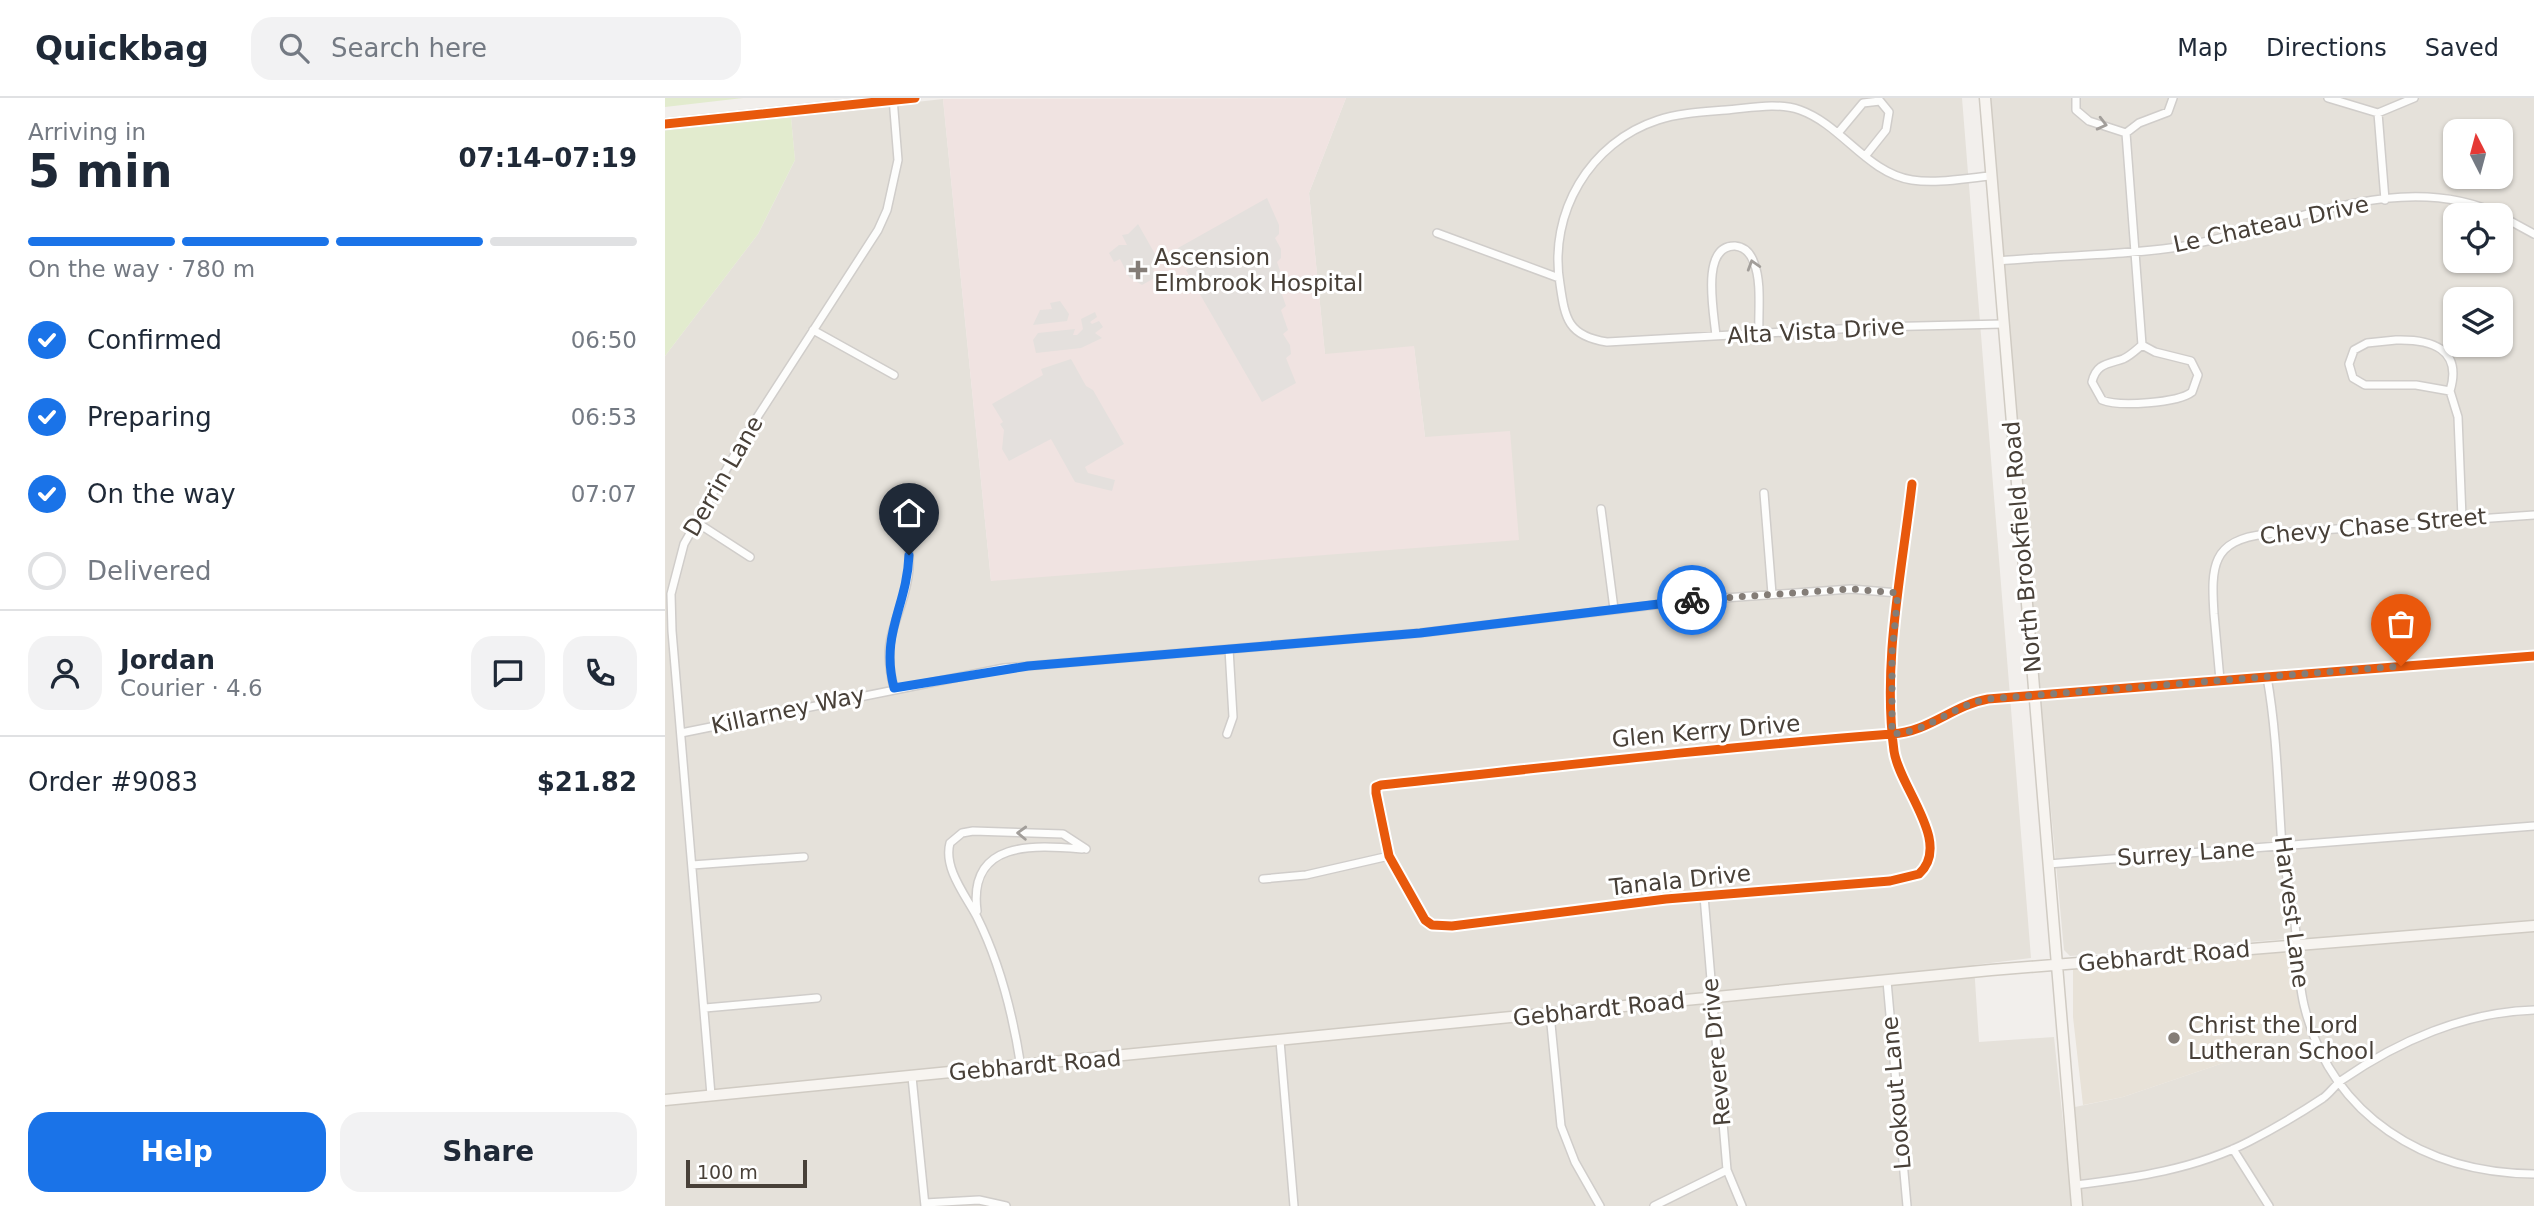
<!DOCTYPE html>
<html lang="en">
<head>
<meta charset="utf-8">
<style>
	body { margin:0; font-family:"DejaVu Sans",sans-serif; background:#f2f2f3; color:#1f2937; height:100vh; display:flex; flex-direction:column; font-size:26px; white-space:nowrap }
	* { box-sizing:border-box; margin:0 }
	p { font-size:23px; color:#747a83 }
	.icon { flex:none; width:38px; height:38px; fill:none; stroke:currentColor; stroke-width:2; stroke-linecap:round; stroke-linejoin:round }
	.map { position:relative; flex:1; overflow:hidden }
	.panel { display:flex; flex-direction:column; background:#fff; width:665px }
	.panel>* { flex:none }
	.needle { width:46px; rotate:354deg }
	.fabs { position:absolute; left:1778px; top:21px; display:grid; gap:14px }
	.fabs a { display:grid; place-items:center; width:70px; height:70px; border-radius:14px; background:#fff; box-shadow:0 2px 5px #0004; font-size:35px }
	.scale { position:absolute; left:21px; bottom:18px; width:121px; box-sizing:border-box; padding-left:7px; border:4px solid #484038; border-top:0; font-size:19px; line-height:24px; white-space:nowrap; color:#484038; -webkit-text-stroke:5px #fff; paint-order:stroke }
	.pin { position:absolute; display:grid; place-items:center; width:60px; height:60px; color:#fff; margin:-72px -30px; border-radius:50% 50% 50% 0; rotate:-45deg; box-shadow:0 0 7px #0007 }
	.pin .icon { rotate:45deg }
	.courier { position:absolute; display:grid; place-items:center; width:70px; height:70px; margin:-35px; border:5px solid #1a73e8; border-radius:50%; background:#fff; color:#222; box-shadow:0 2px 9px #0007 }
	.summary em { font-style:normal; font-weight:800 }
	.summary div { display:flex; flex-direction:column-reverse }
	.summary { display:flex; align-items:center; justify-content:space-between; height:119px; padding:0 28px }
	h1 { font-size:46px; font-weight:800; line-height:52px }
	.bar { display:grid; grid-template-columns:repeat(4,1fr); gap:10px 7px; align-content:center; height:84px; padding:0 28px }
	.bar i { height:9px; border-radius:5px; background:#e0e1e3 }
	.bar .selected { background:#1a73e8 }
	.bar p { grid-column:span 4 }
	.line { display:flex; align-items:center; gap:18px; padding:0 28px; border-top:2px solid #e0e1e3 }
	.line div { flex:1 }
	.round { display:grid; place-items:center; flex:none; width:74px; height:74px; border-radius:21px; background:#f2f2f3 }
	ol { padding:0 28px; list-style:none }
	li { display:flex; align-items:center; gap:21px; height:77px }
	li p { margin-inline-start:auto }
	li .icon { padding:7px; border-radius:50%; background:#1a73e8; color:#fff; stroke-width:4 }
	li:last-child { color:#747a83 }
	li i { width:38px; height:38px; border:4px solid #e0e1e3; border-radius:50% }
	.cta { display:flex; gap:14px; margin-top:auto; padding:14px 28px }
	.cta a { flex:1; height:80px; border-radius:21px; background:#1a73e8; color:#fff; font-size:28px; font-weight:800; line-height:80px; text-align:center }
	.cta a+a { background:#f2f2f3; color:#1f2937 }
	header { display:flex; align-items:center; gap:42px; box-sizing:border-box; height:98px; padding:0 35px; background:#fff; border-bottom:2px solid #e0e1e3 }
	header strong { font-size:33px }
	nav { display:flex; gap:38px; margin-inline-start:auto; font-size:24px }
	.search { width:490px; height:63px; background:#f2f2f3; display:flex; align-items:center; gap:18px; box-sizing:border-box; padding:0 24px; border-radius:21px; color:#747a83; font-size:26px }
	main { display:flex; flex:1; min-height:0 }
	.map>svg:first-child { display:block }
</style>
</head>
<body>
<header>
<strong>Quickbag</strong>
<div class="search"><svg class="icon" aria-label="search" viewBox="0 0 24 24"><circle cx="10" cy="10" r="6"/><path d="M15 15l6 6"/></svg>Search here</div>
<nav><a>Map</a><a>Directions</a><a>Saved</a></nav>
</header>
<main>
<section class="panel">
<div class="summary"><div><h1>5 min</h1><p>Arriving in</p></div><em>07:14–07:19</em></div>
<div class="bar"><i class="selected"></i><i class="selected"></i><i class="selected"></i><i></i><p>On the way · 780 m</p></div>
<ol>
<li><svg class="icon" aria-label="check" viewBox="0 0 24 24"><path d="M5 12l5 5 9-10"/></svg>Confirmed<p>06:50</p></li>
<li><svg class="icon" aria-label="check" viewBox="0 0 24 24"><path d="M5 12l5 5 9-10"/></svg>Preparing<p>06:53</p></li>
<li><svg class="icon" aria-label="check" viewBox="0 0 24 24"><path d="M5 12l5 5 9-10"/></svg>On the way<p>07:07</p></li>
<li><i></i>Delivered</li>
</ol>
<div class="line" style="height:126px"><a class="round"><svg class="icon" aria-label="person" viewBox="0 0 24 24"><circle cx="12" cy="8" r="4"/><path d="M4 21q1-7 8-7t8 7"/></svg></a><div><b>Jordan</b><p>Courier · 4.6</p></div><a class="round"><svg class="icon" aria-label="chat" viewBox="0 0 24 24"><path d="M4 5h16v11H9l-5 4z"/></svg></a><a class="round"><svg class="icon" aria-label="phone" viewBox="0 0 24 24"><path d="M5 4h4l2 5-3 2q2 4 5 5l2-3 5 2v4C11 20 4 13 5 4z"/></svg></a></div>
<div class="line" style="height:91px"><div>Order #9083</div><b>$21.82</b></div>
<div class="cta"><a>Help</a><a>Share</a></div>
</section>
<div class="map">
<svg width="1869" height="1108" viewBox="0 0 1869 1108">
	<rect width="100%" height="100%" fill="#f2efec"/>
	<path fill="#e5e1da" fill-rule="evenodd" d="M681,0H1297L1366,860L1309,867L1314,944L1389,939L1407,1108H0V258L93,136L130,62L125,9L197,10L278,1L326,483L760,339L749,249L660,257L644,95Z
		M1326,0H1869V1108H1418L1410,1009L1458,999L1576,959L1646,915L1639,886L1636,840L1405,858L1399,852L1362,456ZM1790,33H1836V79H1790ZM1790,117H1836V163H1790ZM1790,201H1836V247H1790Z"/>
	<path fill="#e8e2d8" d="M1618,851L1625,855L1629,867L1638,920L1576,959L1458,999L1418,1007L1408,919V871Z"/>
	<path fill="#f0e3e1" d="M681,0L644,95L660,256L749,248L760,339L845,333L854,442L326,483L278,1Z"/>
	<path fill="#e2ebce" d="M0,0H78L0,9Z
		M125,9L130,62L93,136L0,258V24Z"/>
	<path fill="#e4e0dd" d="M602,100L614,127V136L610,140L616,151V160L612,164L619,184L614,188L621,208L616,212L623,232L618,236L625,247L626,256L621,260L631,285L597,304L521,172L524,170L513,150Z
		M473,126L494,163L488,173L493,178L477,187L464,179L455,161L449,164L444,155L454,147H462L457,137L463,136Z
		M395,203L404,216L402,223L368,227L375,212L387,211L385,205Z
		M430,214L432,219L425,224L427,226L434,223L438,229L430,235L437,240L416,250L371,255L368,242L373,235L410,231L408,237H412L418,231L416,221Z
		M406,261L421,288L428,292L459,346L420,369L423,375L450,382L447,393L410,384L386,341L344,363L337,351L339,332L335,326L338,324L327,306L378,277L376,271Z"/>
	<g fill="none" stroke-linecap="round" stroke-linejoin="round">
		<defs>
			<path id="street" d="M1411,0V12L1424,23L1461,35L1474,25L1503,14L1508,0
				M1663,0L1713,15L1749,0
				M1713,15L1720,102
				M1173,35L1198,5L1215,3L1224,14L1221,32L1201,57
				M1461,35L1477,247
				M1326,78C1301,80 1272,86 1247,82C1202,75 1177,27 1135,12C1112,4 1085,10 1061,12C1038,14 1014,15 993,22C925,44 883,115 895,186C900,221 903,238 942,244L1210,229L1338,226
				M1836,118L1869,136
				M772,135L894,180
				M1333,163C1395,157 1458,158 1519,148C1617,131 1736,68 1835,117
				M148,232L229,277
				M1051,238C1049,215 1035,147 1070,148C1080,149 1086,156 1089,165C1097,184 1093,214 1094,235
				M1731,242C1765,241 1798,250 1785,293L1751,287H1700L1688,280L1684,266L1689,252L1702,245Z
				M1477,247L1490,254L1526,263L1533,277L1527,294C1513,305 1454,309 1437,302L1427,284C1431,266 1442,266 1458,261C1465,258 1471,252 1477,247Z
				M1785,293L1793,319L1797,420
				M1247,386C1237,474 1217,565 1229,653C1234,689 1288,745 1254,776L1225,783L1001,801L787,828L767,827L760,822L724,758L711,695V689L716,687C886,669 1056,649 1227,636C1264,634 1288,607 1323,601L1869,558
				M1099,395L1107,496
				M936,411L949,511
				M31,424L85,459
				M1602,579C1612,635 1613,692 1617,749C1619,772 1626,794 1629,817C1633,847 1632,878 1639,907C1666,1019 1761,1075 1869,1076
				M1555,582C1553,560 1551,538 1549,516C1546,469 1546,442 1601,436L1869,417
				M229,590C215,536 235,527 243,479C246,463 243,447 241,430
				M16,635L339,570L755,535L1031,502L1186,491L1233,495
				M562,636L568,619L564,551
				M1383,766L1869,728
				M27,767L139,759
				M598,781L641,777L724,758
				M1039,798L1062,1072L1077,1108
				M312,813C303,742 369,747 417,751
				M1222,883L1242,1108
				M40,910L152,900
				M885,916L896,1028L910,1064L935,1108
				M615,943L629,1108
				M356,969C348,917 336,867 312,819C301,798 278,770 285,745L297,735L308,733L398,736L421,751
				M247,979L260,1108
				M46,997L7,533L6,496L19,446L82,335L213,132L222,112L233,62L228,0
				M1568,1051L1604,1108
				M1410,1087C1469,1080 1531,1071 1585,1043C1610,1030 1634,1016 1658,1000C1665,995 1670,987 1677,982C1733,943 1800,914 1869,912
				M260,1105L314,1102L341,1108
				M989,1108L1062,1072"/>
			<path id="secondary" d="M1320,0L1412,1108
				M0,26L250,0
				M0,1002L1326,872L1869,828"/>
		</defs>
		<use href="#street" stroke="#d0cdca" stroke-width="10"/>
		<use href="#secondary" stroke="#d0cbc3" stroke-width="13"/>
		<use href="#street" stroke="#fdfdfc" stroke-width="7"/>
		<use href="#secondary" stroke="#f7f4f0" stroke-width="10"/>
		<defs>
			<path id="cycleway" d="M0,26L250,0
				M1247,386C1237,474 1217,565 1229,653C1234,689 1288,745 1254,776L1225,783L1001,801L787,828L767,827L760,822L724,758L711,695V689L716,687C886,669 1056,649 1227,636C1264,634 1288,607 1323,601L1869,558"/>
		</defs>
		<use href="#cycleway" stroke="#fff" stroke-width="13"/>
		<use href="#cycleway" stroke="#e8590c" stroke-width="9"/>
	</g>
	<defs><path id="oneway-chevron" d="M-2-3.5L2.5 0L-2 3.5" fill="none" stroke-width="1.6" stroke-linecap="round" stroke-linejoin="round" transform="scale(1.75)"/></defs>
	<g stroke="#a29e9a">
		<use href="#oneway-chevron" transform="translate(1437 26) rotate(14)"/>
		<use href="#oneway-chevron" transform="translate(1088 167) rotate(-107)"/>
		<use href="#oneway-chevron" transform="translate(357 735) rotate(-178)"/>
	</g>
	<g fill="none" stroke-linecap="round" stroke-linejoin="round">
		<path stroke="#847d77" stroke-width="7" stroke-dasharray="0 12.6" d="M1027,502L1186,491L1233,495L1227,555V636C1264,634 1288,607 1323,601L1736,568"/>
		<path stroke="#1a73e8" stroke-width="9" d="M244,457C242,509 215,535 229,590L363,568L755,535L1027,502"/>
	</g>
	<g fill="#847d77" stroke="#fff" stroke-width="2.5">
		<path d="M469.5 161.5h7v7h7v7h-7v7h-7v-7h-7v-7h7z"/>
		<circle cx="1509" cy="940" r="7"/>
	</g>
	<g text-anchor="middle" stroke-width="6" stroke-linejoin="round" paint-order="stroke">
		<g font-size="23" fill="#484038" stroke="#fff">
			<text transform="translate(1606 126) rotate(-12)" y="8">Le Chateau Drive</text>
			<text transform="translate(1151 233) rotate(-3)" y="8">Alta Vista Drive</text>
			<text transform="translate(58 378) rotate(-60)" y="8">Derrin Lane</text>
			<text transform="translate(1708 428) rotate(-5)" y="8">Chevy Chase Street</text>
			<text transform="translate(1357 449) rotate(-95)" y="8">North Brookfield Road</text>
			<text transform="translate(123 612) rotate(-12)" y="8">Killarney Way</text>
			<text transform="translate(1041 633) rotate(-5)" y="8">Glen Kerry Drive</text>
			<text transform="translate(1521 755) rotate(-4)" y="8">Surrey Lane</text>
			<text transform="translate(1015 782) rotate(-6)" y="8">Tanala Drive</text>
			<text transform="translate(1627 814) rotate(83)" y="8">Harvest Lane</text>
			<text transform="translate(1499 858) rotate(-5)" y="8">Gebhardt Road</text>
			<text transform="translate(934 911) rotate(-6)" y="8">Gebhardt Road</text>
			<text transform="translate(1051 954) rotate(-95)" y="8">Revere Drive</text>
			<text transform="translate(370 967) rotate(-5)" y="8">Gebhardt Road</text>
			<text transform="translate(1231 995) rotate(-95)" y="8">Lookout Lane</text>
		</g>
		<g font-size="23" fill="#484038" stroke="#fff" text-anchor="start">
			<text x="489" y="167">Ascension<tspan x="489" dy="26">Elmbrook Hospital</tspan></text>
			<text x="1523" y="935">Christ the Lord<tspan x="1523" dy="26">Lutheran School</tspan></text>
		</g>
	</g>
</svg>
<div class="fabs">
<a><svg class="needle" viewBox="-14 -14 28 28"><path d="M0-13l5 13h-10z" fill="#e53935"/><path d="M0 13l5-13h-10z" fill="#747a83"/></svg></a>
<a><svg class="icon" aria-label="locate" viewBox="0 0 24 24"><circle cx="12" cy="12" r="6"/><path d="M12 2v4M12 18v4M2 12h4M18 12h4"/></svg></a>
<a><svg class="icon" aria-label="layers" viewBox="0 0 24 24"><path d="M12 4l9 5-9 5-9-5zM3 14l9 5 9-5"/></svg></a>
</div>
<div class="scale">100 m</div>
<div class="pin" style="left:1736px;top:568px;background:#ea580c"><svg class="icon" aria-label="bag" viewBox="0 0 24 24"><path d="M5 8h14l-1 12H6zM9 8a3 3 0 0 1 6 0"/></svg></div>
<div class="pin" style="left:244px;top:457px;background:#1f2937"><svg class="icon" aria-label="home" viewBox="0 0 24 24"><path d="M3 11l9-7 9 7M6 9v11h12V9"/></svg></div>
<div class="courier" style="left:1027px;top:502px"><svg class="icon" aria-label="bike" viewBox="0 0 24 24"><circle cx="6" cy="16" r="4"/><circle cx="18" cy="16" r="4"/><path d="M6 16l4-8h5l3 8M10 8l3 8H6M13 5h3"/></svg></div>
</div>
</main>
</body>
</html>
